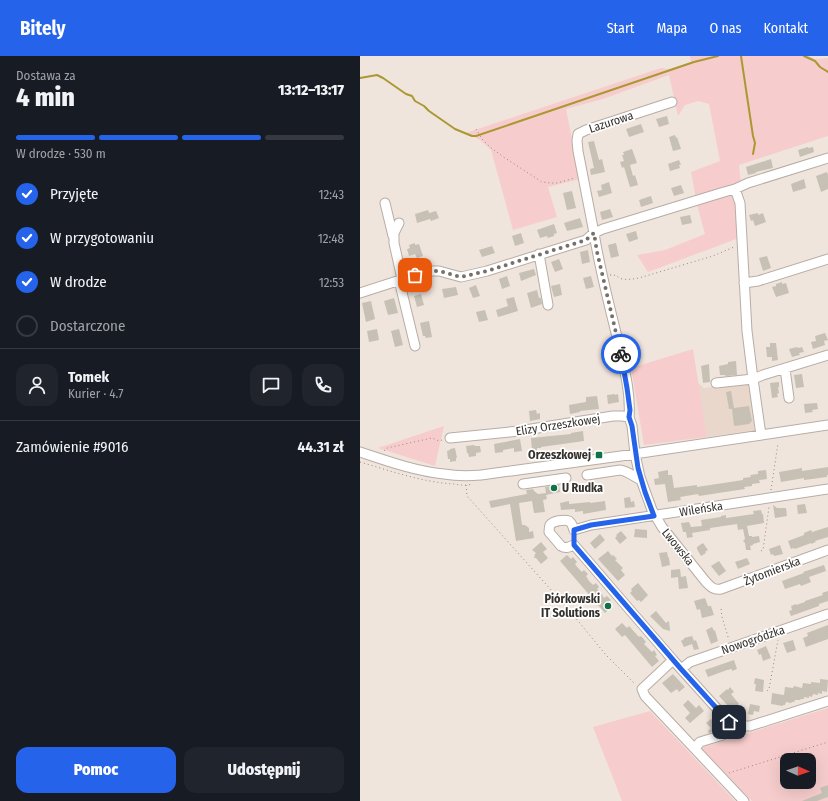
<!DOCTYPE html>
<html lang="pl">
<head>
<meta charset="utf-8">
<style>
	body { margin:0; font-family:"Fira Sans Condensed",sans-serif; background:#20242c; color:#f1f3f6; height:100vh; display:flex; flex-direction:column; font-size:15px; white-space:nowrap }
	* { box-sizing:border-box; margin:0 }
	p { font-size:13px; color:#9ea1a6 }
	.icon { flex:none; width:22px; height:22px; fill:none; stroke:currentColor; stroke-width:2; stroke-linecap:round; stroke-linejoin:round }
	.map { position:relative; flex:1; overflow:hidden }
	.side { display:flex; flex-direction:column; background:#171b24; width:360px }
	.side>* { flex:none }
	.needle { width:26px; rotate:92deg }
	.buttons { position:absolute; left:420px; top:697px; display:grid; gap:8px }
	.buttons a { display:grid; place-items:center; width:36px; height:36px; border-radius:8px; background:#171b24; box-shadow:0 4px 16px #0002; font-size:20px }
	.pin { position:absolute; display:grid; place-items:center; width:34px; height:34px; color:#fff; margin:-17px; border-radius:8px; box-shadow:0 2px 6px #0006 }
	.courier { position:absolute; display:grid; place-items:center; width:40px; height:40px; margin:-20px; border:3px solid #2563eb; border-radius:50%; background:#fff; color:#222; box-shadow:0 1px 5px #0007 }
	.overview em { font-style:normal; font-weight:800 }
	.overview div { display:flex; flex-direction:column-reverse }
	.overview { display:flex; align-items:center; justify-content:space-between; height:68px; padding:0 16px }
	h1 { font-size:26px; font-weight:800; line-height:30px }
	.bar { display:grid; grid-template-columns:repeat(4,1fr); gap:6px 4px; align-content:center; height:48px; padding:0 16px }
	.bar i { height:5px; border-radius:3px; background:#363941 }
	.bar .active { background:#2563eb }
	.bar p { grid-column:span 4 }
	.line { display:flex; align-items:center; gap:10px; padding:0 16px; border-top:1px solid #363941 }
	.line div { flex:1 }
	.round { display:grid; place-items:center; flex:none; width:42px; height:42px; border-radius:12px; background:#20242c }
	ol { padding:0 16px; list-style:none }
	li { display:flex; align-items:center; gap:12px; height:44px }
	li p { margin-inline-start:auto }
	li .icon { padding:4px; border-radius:50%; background:#2563eb; color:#fff; stroke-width:4 }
	li:last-child { color:#9ea1a6 }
	li i { width:22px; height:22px; border:2px solid #363941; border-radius:50% }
	.button { display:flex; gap:8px; margin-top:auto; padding:8px 16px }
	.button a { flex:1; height:46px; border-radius:12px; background:#2563eb; color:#fff; font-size:16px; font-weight:800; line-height:46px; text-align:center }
	.button a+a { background:#20242c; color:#f1f3f6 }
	header { display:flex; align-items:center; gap:24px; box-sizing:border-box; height:56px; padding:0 20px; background:#2563eb; color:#fff }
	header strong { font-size:19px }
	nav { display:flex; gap:22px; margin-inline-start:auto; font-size:14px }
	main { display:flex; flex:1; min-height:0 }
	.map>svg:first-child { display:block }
</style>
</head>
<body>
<header>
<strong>Bitely</strong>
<nav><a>Start</a><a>Mapa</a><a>O nas</a><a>Kontakt</a></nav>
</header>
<main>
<section class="side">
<div class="overview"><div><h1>4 min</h1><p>Dostawa za</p></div><em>13:12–13:17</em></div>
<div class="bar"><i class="active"></i><i class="active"></i><i class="active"></i><i></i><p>W drodze · 530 m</p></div>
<ol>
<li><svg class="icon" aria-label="check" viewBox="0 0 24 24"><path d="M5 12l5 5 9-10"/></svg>Przyjęte<p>12:43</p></li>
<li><svg class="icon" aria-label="check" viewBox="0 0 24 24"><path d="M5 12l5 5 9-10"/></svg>W przygotowaniu<p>12:48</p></li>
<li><svg class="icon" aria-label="check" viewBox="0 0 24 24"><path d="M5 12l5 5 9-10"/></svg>W drodze<p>12:53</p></li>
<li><i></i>Dostarczone</li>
</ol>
<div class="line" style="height:72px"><a class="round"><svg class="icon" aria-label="person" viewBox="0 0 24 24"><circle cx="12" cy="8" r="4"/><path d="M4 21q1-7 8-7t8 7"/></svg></a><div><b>Tomek</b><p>Kurier · 4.7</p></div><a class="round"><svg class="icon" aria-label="chat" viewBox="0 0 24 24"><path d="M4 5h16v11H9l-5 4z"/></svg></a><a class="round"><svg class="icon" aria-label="phone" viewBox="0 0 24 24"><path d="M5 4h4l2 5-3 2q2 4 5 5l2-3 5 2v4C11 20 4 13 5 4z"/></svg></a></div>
<div class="line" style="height:52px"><div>Zamówienie #9016</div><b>44.31 zł</b></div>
<div class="button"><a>Pomoc</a><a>Udostępnij</a></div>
</section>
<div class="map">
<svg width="468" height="745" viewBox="0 0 468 745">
	<rect width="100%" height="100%" fill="#f0e5dc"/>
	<path fill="#e8d7ca" d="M389,326L395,374L347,381L338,327L344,332Z"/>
	<path fill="#f6cdcc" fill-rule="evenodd" d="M330,0H449L455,3L468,2V80L379,109L382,140L379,182L288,216L277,199L305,194L345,178L337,149L331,116L360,105L349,48L338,45L325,49L318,60L309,19L243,43L206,53L220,123L188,131L197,161L153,174L131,94L120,84L106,77L301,12L309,13L331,6Z
		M333,293L347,381L284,389L271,312Z
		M84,370L75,410L18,392Z
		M468,652V745H392L341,692ZM427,704H449V726H427Z
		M290,655L375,745H262L233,671Z"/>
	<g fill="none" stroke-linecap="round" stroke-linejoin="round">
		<path stroke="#ab9833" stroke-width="2" d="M381,0L393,80L395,87L393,98
			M444,0L455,5L460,11L468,16
			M0,22L17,19L23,22L46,38L52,40L55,45L64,50L69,55L95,73L112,80H116L334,6L358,0"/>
	</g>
	<path fill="#c7c0b5" d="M307,60L309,68L299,71L296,63Z
		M281,68L284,76L269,81L266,73Z
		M315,79L316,82L317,81L321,93L313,95L309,81Z
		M234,85L239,104L242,103L245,116L231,119L230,113L234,112L228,86Z
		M448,91V92L453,91L454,96L440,101L438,94Z
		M272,93L277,107L270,109L273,120L275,119L278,129L270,131L264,111L262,112L260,106L264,105L262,99H264L263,96Z
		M411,103L413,112L396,116V117L388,119L386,111Z
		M319,104L321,109H319L320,112L310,115L308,108Z
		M467,116L468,119V133L461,136L456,120Z
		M444,123L446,132L433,136L431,128Z
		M249,126L252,137L239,141L237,135L242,134L241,129Z
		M321,129L324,137L314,140L311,132Z
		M212,135L216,152L207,154L203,137Z
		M291,140L293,147L281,151L279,144Z
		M250,153L253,161L242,164L240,156Z
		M68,154L69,157L76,155L79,162L71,165L70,163L57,167L55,158Z
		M398,157V159L403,157L406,166L395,170L393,164L391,165L389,159Z
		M330,159L332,167L322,169L320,161Z
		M220,162L223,171L207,175L204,167Z
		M194,168L197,177L194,178V180L188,182L187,180L180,182L177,174Z
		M276,175L278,183L269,186L266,178Z
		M161,177L164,187L155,190L152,180Z
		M55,187V189L59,188L63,200L57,202L55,198L49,200L47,193L50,192L49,189Z
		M256,187L259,200L251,202L248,189Z
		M132,190L135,197L122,201L119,194Z
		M228,194L230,206L222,208L220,196Z
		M407,200L411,212L403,215L399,202Z
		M199,203L203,213L195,216L191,206Z
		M174,213L176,219L161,225L159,217Z
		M147,220L150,230L142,233L139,223Z
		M231,220L234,231L226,233L223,222Z
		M422,226V228L426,227L429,237L416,241L412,231L416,230V228Z
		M200,228L202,239L194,241L191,230Z
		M116,229L120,240L113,242L109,232Z
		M96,231L98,239L84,242L82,233Z
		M177,234L179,242H181L182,248L171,252L167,237Z
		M61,238L64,249L57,251L54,240Z
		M154,241L158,255L138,261L136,254L148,250L146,243Z
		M34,242L38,257L28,259L24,245Z
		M11,245L15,263L6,266L2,247Z
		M125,254L128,264L119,266L116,256Z
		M69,265L72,281L66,282L65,280H63L60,267Z
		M17,273L19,284L9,286L7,275Z
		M39,273L43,289L35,291L31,275Z
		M465,277L468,284L464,285L465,289L453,293L451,286L456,285L455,280Z
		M410,287H416L418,304L412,305V301H407L406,291H410Z
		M437,291L438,292L442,291L444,296L439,297L440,299L432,301L429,293Z
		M376,305L377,319L366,320L365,319H360L359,310L368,308V306Z
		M349,308L350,326L343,327L341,310Z
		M442,318L444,331L436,332L434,319Z
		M419,326V331H418L419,337L417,338L418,341L412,342L410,327Z
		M371,335L374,352L389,350L392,365L389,368L374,370L372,353H369L366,336Z
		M255,338V339L258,338L259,346L248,348L247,339Z
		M237,340L239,353L220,355V356L210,358L209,349L226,346V341Z
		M457,347L458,353L452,354L453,356L445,357L444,348Z
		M176,354L177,358L180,357V363L170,365L169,355Z
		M223,375L224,385L181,391V392H177V395L172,396L171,382L211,378V377Z
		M160,383L162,395L154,396V392L143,394V396L135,397L134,388Z
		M114,389L115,390H120L121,396L116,397V400L109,401L108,397H107L106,390Z
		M95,392L97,402H96V405L90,406V403H88L87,395L90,394V393Z
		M468,411V419H467V421L444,424V422L421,426L419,416L442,412V415Z
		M308,414V419H312L314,432L337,429V431L383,424V422L391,421L390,419L398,418V415L406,414L407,423L399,424L400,427L392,428V430L384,431L385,433L339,440L338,438L320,441L321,444L308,446L305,428L295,429L294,423L299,422L298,416Z
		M199,429L200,436L186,439L187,443L183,444L185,456L174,457L172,445L159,447L162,469H165L169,472V476L173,475L174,482L156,485L150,448L131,452L129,445L167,438L166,434L173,433L174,435L178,438L186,437L185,431Z
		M270,441L271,446L274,445L275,451L265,452L264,442Z
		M209,445V448L230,446V447L245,445L246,454L223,458V455L215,456V453L201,454L200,447Z
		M445,448L447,457L438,458L437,449Z
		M413,449L417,452H426L427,460L415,462Z
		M401,454L402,458H403L404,467L387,470L389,480H392V481L399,480L400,486L393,488V489L390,490L391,494H386L385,487L383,485L385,483L383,473L378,474L377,468L350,472V474L332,477L333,481L327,482L326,476H323L321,467L329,466L331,471L342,470L341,464L361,461V460L366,459V462L394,458L393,455Z
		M468,471V481L455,485L456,486L451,488V487L435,493L434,492L431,493L428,485L444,479V477L451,474L452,476Z
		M275,473L287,474V482L274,481Z
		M261,475L267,482L260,488L255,482L257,480L256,479Z
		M240,478L245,484L235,493L230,487Z
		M181,486L187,493L183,496L188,502L181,508L176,502H174L175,498L176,497L172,494Z
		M343,487L348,494L345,496L346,497L341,500L337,493V491Z
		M420,489L423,498L414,500L413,498L411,499L409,493Z
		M248,495L252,500L253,499L257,503L255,504L263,512L261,514L265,519L258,525L238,503Z
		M307,496L308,501L309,502L310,509L302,511L299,497Z
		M207,499L211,503L213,501L217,506L215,508L218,512L222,516L224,514L228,518L226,520L229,525L233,529L236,527L239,531L237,533L241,537L244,542L247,540L251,544L248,546L252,550L245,557L200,505Z
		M387,502L390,508L378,513L375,506Z
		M359,505L366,515L359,520L351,510Z
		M464,509L466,515L449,521L451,526L441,530L440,528L425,533L422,525L444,517L443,516Z
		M320,513L321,521L326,520L328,532L319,533L318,521L311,522V514Z
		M278,527L288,539L281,546L279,544L277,545L270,537L272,535L271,533Z
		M468,535V545L459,548V550L431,560L429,555L432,554L431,550L436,548V549L445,546V545L463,539L462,537Z
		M345,542L348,550H351L354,559L342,562L340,553L337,554L334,545Z
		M296,555L306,567L309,565L310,575L303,573L290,560Z
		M262,567L267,572L269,570L279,581L280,580L282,581L286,586L284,588L292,596L294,594L297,599L295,600L299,605L292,611L265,579L262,581L255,573Z
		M468,569V583L446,591L443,582L448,580L447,577Z
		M352,571L354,575L355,574L358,585L351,588L346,574Z
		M332,580L334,585L336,584L339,593L334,594L332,588L324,591L321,585L324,583V582Z
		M433,584L436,594L427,597L423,587Z
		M406,590L411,602L403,605L401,598L399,599L397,594Z
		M374,604L377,613L372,615V613L367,614L348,621L345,614Z
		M313,618L325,631L319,636L317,633L311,637L302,627Z
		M395,622L404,624L403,636L395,635L396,628H394Z
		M460,623L468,624L467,636L462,635V638L458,637V639L453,638L452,641L449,640V642L444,641V643H441L440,644H435L434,646H432L431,647L426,646L425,649H423V650L411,648L412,637L424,639L425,631L433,632L434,630L442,632L443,627L451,628V626L460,627Z
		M370,631L374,636L371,638L379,648L375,651L373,649L370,652L359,640L367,633L368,634Z
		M328,644L336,652L339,649L344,655L330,667L325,662L330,657L323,649Z
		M390,648L400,650L399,656L394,655L393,659L388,658Z
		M351,663L355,668L357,666L361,671L358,674L349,677L348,675L351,672L346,667Z
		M468,729V741L457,745H442L462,737L460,732Z"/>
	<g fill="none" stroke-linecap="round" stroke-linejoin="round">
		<defs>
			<path id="minor" d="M312,46L226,74L218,78L217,85L218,95L234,177L243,173L364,136L375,133L388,127L468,102
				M25,147L33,180
				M39,167L34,177V187L42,223
				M179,198L188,249
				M39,224L55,290
				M384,227L398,225L468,203
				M0,237L68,215H79L101,221L127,215L226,184L234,177C240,215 250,252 259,289C264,312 271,337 269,361
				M425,313L429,342
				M356,327L393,323L387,275L380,147L375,133
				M401,379L393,323L403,319L468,299
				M90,382L159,375L253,360H262L269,361L272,370L275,398L280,421L292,454L302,471L346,526C351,531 353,534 361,533L468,494
				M0,396C27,405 55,415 84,418C96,420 109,420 121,419L261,400L468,369
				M227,419L260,414C268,415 274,421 281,424
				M163,428L206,422
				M214,489C209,491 206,493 201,490L189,476C189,474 189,472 190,469C193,465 204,463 209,465C212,467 213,471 214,474L231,469L468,433
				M214,489L313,604L369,666L373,669
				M313,604L282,633L285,640L384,745
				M321,613L330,606L468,558
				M335,692L340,686L363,679L369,675L373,669L381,670H390L468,645"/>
		</defs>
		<use href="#minor" stroke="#b7ada4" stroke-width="11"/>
		<path stroke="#908882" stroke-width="1" stroke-dasharray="1 3" stroke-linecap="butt" d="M116,73L122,83L130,91L145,102L182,126L190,127H197L215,122
			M250,219C255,218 257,221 262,223C268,224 273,223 279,222L353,200L374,191
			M24,395L27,392L72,382L79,385L82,384
			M0,406C31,415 61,426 94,428C100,429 106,430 112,428
			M106,429L107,440L209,554L246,599L275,628
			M411,434L418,387
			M401,495L403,494L409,451
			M361,553L362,561L369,584
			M407,635L409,633L418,584
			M369,717L468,686"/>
		<use href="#minor" stroke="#fff" stroke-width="9"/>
	</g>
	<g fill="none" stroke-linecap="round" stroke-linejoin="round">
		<path stroke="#76706a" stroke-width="4" stroke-dasharray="0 7.2" d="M55,219L68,215H79L101,221L127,215L226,184L234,177L237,196L261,298"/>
		<path stroke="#2563eb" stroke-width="5" d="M261,298L267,332L270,354L269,361L272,370L278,412L285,436L294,460L231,469L214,474V489L321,613L369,666"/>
	</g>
	<g fill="#117249" stroke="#fff" stroke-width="1.5">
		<rect x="235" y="395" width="8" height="8" rx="2"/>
		<circle cx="194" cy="432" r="4"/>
		<circle cx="248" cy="550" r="4"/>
	</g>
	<g text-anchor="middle" stroke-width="3.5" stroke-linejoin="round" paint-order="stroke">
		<g font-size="12" fill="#35312d" stroke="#fff">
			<text transform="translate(251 66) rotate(-18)" y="4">Lazurowa</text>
			<text transform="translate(198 369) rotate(-9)" y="4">Elizy Orzeszkowej</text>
			<text transform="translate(341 453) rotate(-9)" y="4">Wileńska</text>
			<text transform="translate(318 491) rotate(51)" y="4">Lwowska</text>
			<text transform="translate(412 515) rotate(-21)" y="4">Żytomierska</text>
			<text transform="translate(393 584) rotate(-19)" y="4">Nowogródzka</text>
		</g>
		<g font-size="12" font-weight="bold" fill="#35312d" stroke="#fff" text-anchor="end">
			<text x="231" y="403">Orzeszkowej</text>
			<text x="202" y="436" text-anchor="start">U Rudka</text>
			<text x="240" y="547">Piórkowski<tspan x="240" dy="14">IT Solutions</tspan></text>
		</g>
	</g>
</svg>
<div class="buttons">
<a><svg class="needle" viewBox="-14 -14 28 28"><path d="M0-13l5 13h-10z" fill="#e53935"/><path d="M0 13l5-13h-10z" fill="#9ea1a6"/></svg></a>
</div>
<div class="pin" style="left:55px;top:219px;background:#ea580c"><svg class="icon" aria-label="bag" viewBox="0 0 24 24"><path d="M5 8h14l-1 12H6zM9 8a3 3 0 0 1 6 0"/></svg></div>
<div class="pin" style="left:369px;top:666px;background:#1f2937"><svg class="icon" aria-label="home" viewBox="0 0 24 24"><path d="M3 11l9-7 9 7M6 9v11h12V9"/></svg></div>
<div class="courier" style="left:261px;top:298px"><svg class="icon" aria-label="bike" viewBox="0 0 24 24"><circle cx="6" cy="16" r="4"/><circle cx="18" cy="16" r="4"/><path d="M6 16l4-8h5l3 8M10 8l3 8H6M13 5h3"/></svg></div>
</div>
</main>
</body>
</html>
